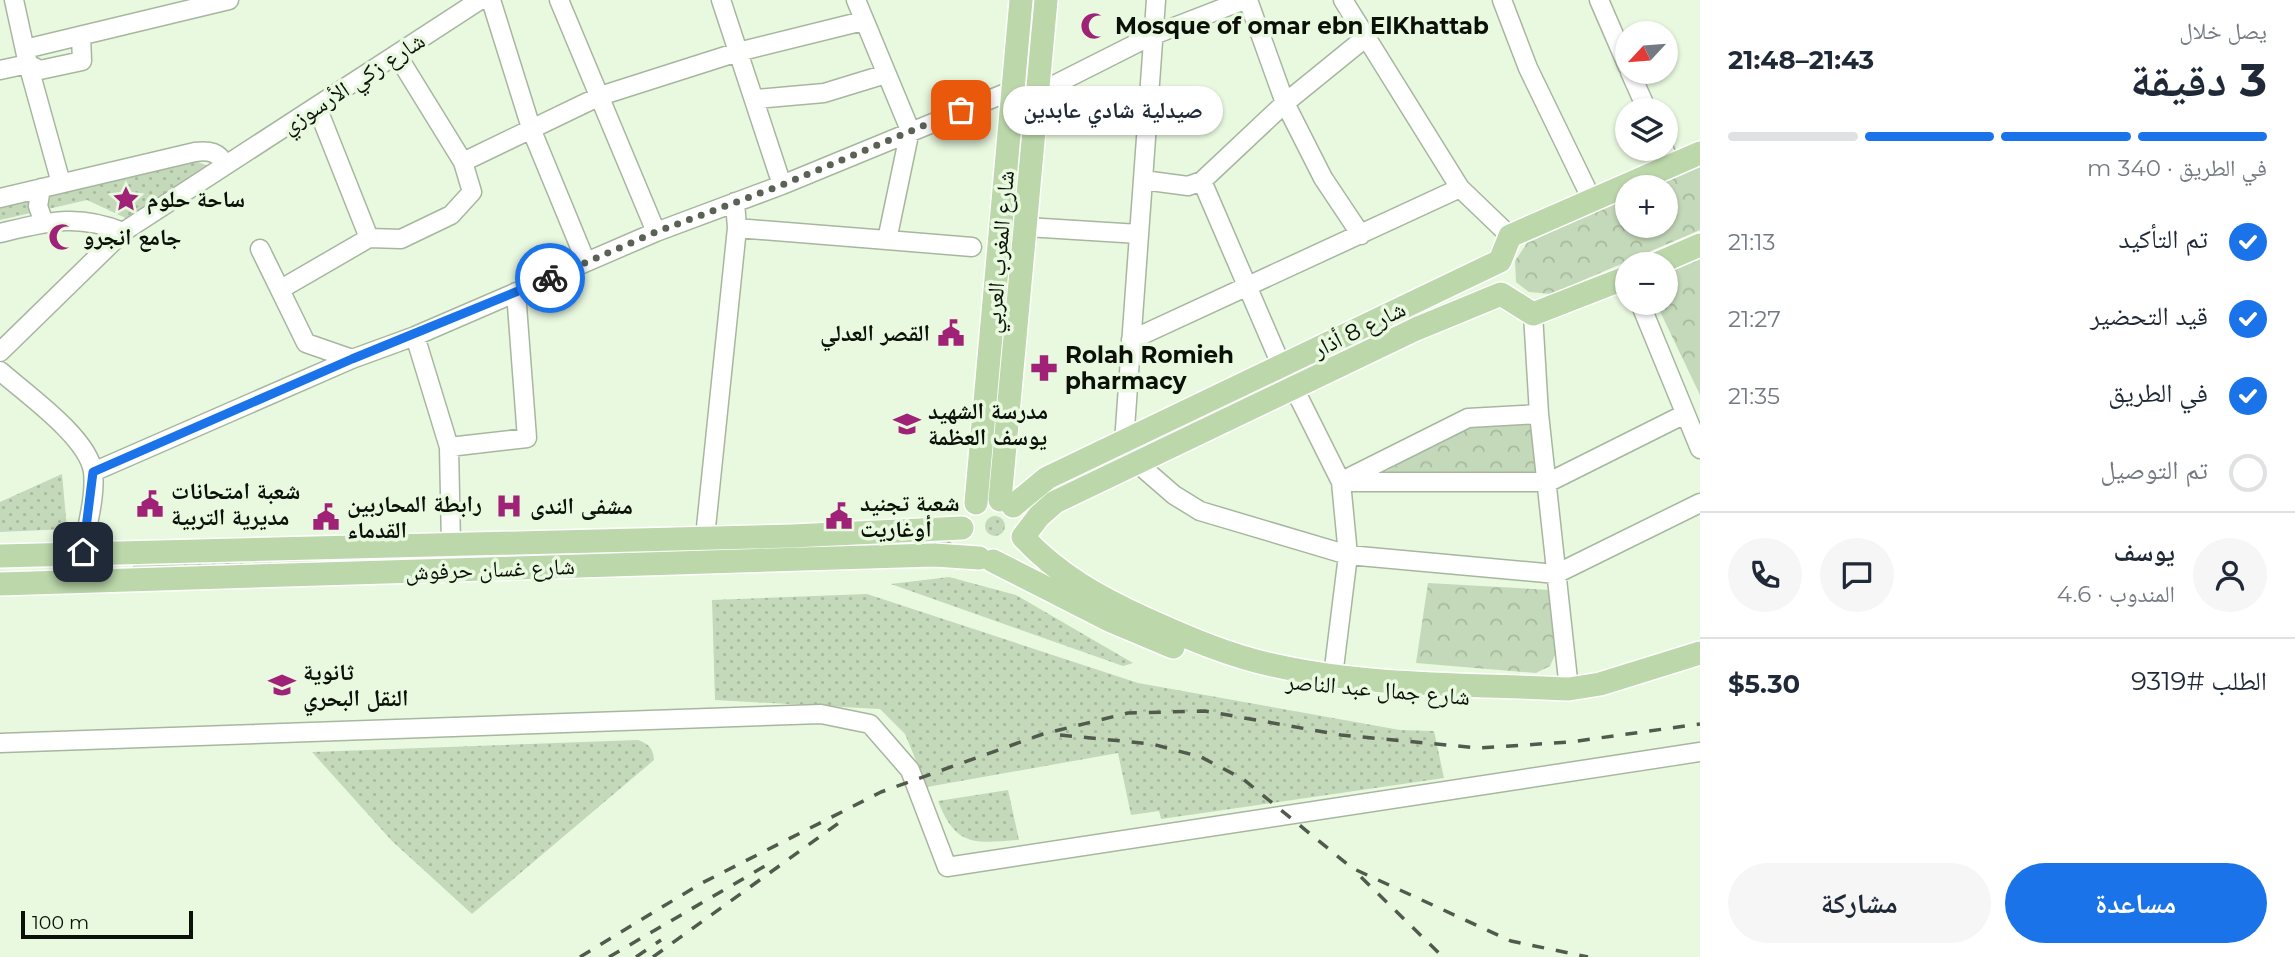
<!DOCTYPE html>
<html lang="ar">
<head>
<meta charset="utf-8">
<style>
	body { margin:0; font-family:Montserrat,"Noto Naskh Arabic",sans-serif; background:#f6f6f7; color:#1f2937; direction:rtl; height:100vh; display:flex; flex-direction:column; font-size:26px; white-space:nowrap }
	* { box-sizing:border-box; margin:0 }
	p { font-size:23px; color:#747a83 }
	.icon { flex:none; width:38px; height:38px; fill:none; stroke:currentColor; stroke-width:2; stroke-linecap:round; stroke-linejoin:round }
	.map { position:relative; flex:1; overflow:hidden; direction:ltr }
	.details { display:flex; flex-direction:column; background:#fff; width:595px }
	.details>* { flex:none }
	.needle { width:46px; rotate:244deg }
	.buttons { position:absolute; left:1615px; top:21px; display:grid; gap:14px }
	.buttons a { display:grid; place-items:center; width:63px; height:63px; border-radius:50%; background:#fff; box-shadow:0 2px 5px #0004; font-size:35px }
	.scale { position:absolute; left:21px; bottom:18px; width:172px; box-sizing:border-box; padding-left:7px; border:4px solid #0b1108; border-top:0; font-size:19px; line-height:24px; white-space:nowrap; color:#0b1108; -webkit-text-stroke:5px #e9f9e0; paint-order:stroke }
	.pin { position:absolute; display:grid; place-items:center; width:60px; height:60px; color:#fff; margin:-30px; border-radius:14px; box-shadow:0 4px 10px #0006 }
	.courier { position:absolute; display:grid; place-items:center; width:70px; height:70px; margin:-35px; border:5px solid #1a73e8; border-radius:50%; background:#fff; color:#222; box-shadow:0 2px 9px #0007 }
	.bubble { position:absolute; height:49px; border-radius:24px; background:#fff; box-shadow:0 2px 5px #0004; font-size:23px; font-weight:700; line-height:49px; text-align:center; direction:rtl }
	.headline em { font-style:normal; font-weight:700 }
	.headline div { display:flex; flex-direction:column-reverse }
	.headline { display:flex; align-items:center; justify-content:space-between; height:119px; padding:0 28px }
	h1 { font-size:46px; font-weight:700; line-height:52px }
	.bar { display:grid; grid-template-columns:repeat(4,1fr); gap:10px 7px; align-content:center; height:84px; padding:0 28px }
	.bar i { height:9px; border-radius:5px; background:#e0e1e3 }
	.bar .current { background:#1a73e8 }
	.bar p { grid-column:span 4 }
	.line { display:flex; align-items:center; gap:18px; padding:0 28px; border-top:2px solid #e0e1e3 }
	.line div { flex:1 }
	.round { display:grid; place-items:center; flex:none; width:74px; height:74px; border-radius:37px; background:#f6f6f7 }
	ol { padding:0 28px; list-style:none }
	li { display:flex; align-items:center; gap:21px; height:77px }
	li p { margin-inline-start:auto }
	li .icon { padding:7px; border-radius:50%; background:#1a73e8; color:#fff; stroke-width:4 }
	li:last-child { color:#747a83 }
	li i { width:38px; height:38px; border:4px solid #e0e1e3; border-radius:50% }
	.cta { display:flex; gap:14px; margin-top:auto; padding:14px 28px }
	.cta a { flex:1; height:80px; border-radius:42px; background:#1a73e8; color:#fff; font-size:28px; font-weight:700; line-height:80px; text-align:center }
	.cta a+a { background:#f6f6f7; color:#1f2937 }
	main { display:flex; flex:1; min-height:0 }
	.map>svg:first-child { display:block }
</style>
</head>
<body>
<main>
<section class="details">
<div class="headline"><div><h1>3 دقيقة</h1><p>يصل خلال</p></div><em>21:43–21:48</em></div>
<div class="bar"><i class="current"></i><i class="current"></i><i class="current"></i><i></i><p>في الطريق · 340 m</p></div>
<ol>
<li><svg class="icon" aria-label="check" viewBox="0 0 24 24"><path d="M5 12l5 5 9-10"/></svg>تم التأكيد<p>21:13</p></li>
<li><svg class="icon" aria-label="check" viewBox="0 0 24 24"><path d="M5 12l5 5 9-10"/></svg>قيد التحضير<p>21:27</p></li>
<li><svg class="icon" aria-label="check" viewBox="0 0 24 24"><path d="M5 12l5 5 9-10"/></svg>في الطريق<p>21:35</p></li>
<li><i></i>تم التوصيل</li>
</ol>
<div class="line" style="height:126px"><a class="round"><svg class="icon" aria-label="person" viewBox="0 0 24 24"><circle cx="12" cy="8" r="4"/><path d="M4 21q1-7 8-7t8 7"/></svg></a><div><b>يوسف</b><p>المندوب · 4.6</p></div><a class="round"><svg class="icon" aria-label="chat" viewBox="0 0 24 24"><path d="M4 5h16v11H9l-5 4z"/></svg></a><a class="round"><svg class="icon" aria-label="phone" viewBox="0 0 24 24"><path d="M5 4h4l2 5-3 2q2 4 5 5l2-3 5 2v4C11 20 4 13 5 4z"/></svg></a></div>
<div class="line" style="height:91px"><div>الطلب #9319</div><b>$5.30</b></div>
<div class="cta"><a>مساعدة</a><a>مشاركة</a></div>
</section>
<div class="map">
<svg width="1700" height="957" viewBox="0 0 1700 957">
	<defs>
		<pattern id="grass-dots" width="8" height="8" patternUnits="userSpaceOnUse" patternTransform="scale(1.75)"><rect width="8" height="8" fill="#c4d9b9"/><path d="M2 2h.1M6 6h.1" fill="none" stroke="#a7b99e" stroke-width="1.8" stroke-linecap="round"/></pattern>
		<pattern id="park-crowns" width="20" height="18" patternUnits="userSpaceOnUse" patternTransform="scale(1.75)"><rect width="20" height="18" fill="#c4d9b9"/><path d="M2 6a3 3 0 1 1 6 0M12 15a3 3 0 1 1 6 0" fill="none" stroke="#a7b99e"/></pattern>
	</defs>
	<rect width="100%" height="100%" fill="#e9f9e0"/>
	<path fill="url(#grass-dots)" d="M193,160L208,166L130,220L87,200L0,220V205Z
		M62,474L67,529L0,532V502Z
		M985 526a10 10 0 1 1 20 0a10 10 0 1 1-20 0Z
		M951,539L952,547L497,560V554Z
		M476,554V562L132,568L135,562Z
		M949,577L1016,595L1133,663L1123,666L891,584Z
		M867,594L1138,683L1400,730L1434,731L1444,778L1161,819L1159,811L1131,815L1118,753L927,787L905,734L880,709L715,700L712,600Z
		M638,740C649,744 653,748 654,760L472,914L392,841L312,752Z
		M1008,790L1019,840C976,843 956,848 938,801Z"/>
	<path fill="url(#park-crowns)" d="M1700,164V230L1551,294L1529,292L1516,282L1515,261L1527,243L1627,198L1628,226H1666V187H1650Z
		M1700,256V395L1656,303H1666V269Z
		M1535,423L1536,477L1383,473L1469,425Z
		M1428,583L1550,590L1559,646L1550,666L1536,673L1416,663Z"/>
	<g fill="none" stroke-linecap="round" stroke-linejoin="round">
		<defs>
			<path id="minor" d="M14,0L28,64L61,183
				M491,0L532,131L586,262
				M559,0L656,232
				M721,0L782,185
				M856,0L910,130L887,240L972,247
				M1248,0L1285,103L1323,178L1361,235
				M1343,0L1460,188L1510,236
				M1502,0L1528,68L1592,200
				M1599,0L1628,67
				M25,49L229,0
				M397,55L463,162
				M0,70L28,64L40,70L82,61L81,36
				M1630,72L1647,110
				M1040,92L1151,36L1244,0
				M756,99L824,93L886,74
				M317,107L369,238
				M1664,149L1671,165
				M1143,180L1188,186L1202,181L1285,103L1365,38
				M1202,181L1282,367
				M41,188L38,206L44,223
				M0,198L195,152C210,150 218,152 226,165
				M1027,227L1139,234
				M737,228L887,240
				M0,233C47,222 77,213 123,232
				M260,249L306,343L352,359
				M281,289L369,238L401,239L451,215L472,192L463,162L600,96L738,52L863,21
				M1640,303L1700,449
				M1533,314L1539,414L1569,689
				M415,336L449,447L451,544
				M1131,340L1460,188
				M0,352L123,232L480,0
				M0,371C25,393 89,438 93,472C96,497 86,528 83,552
				M1295,390L1341,482L1348,555L1333,676
				M1124,442L1156,0
				M449,447L527,438L516,292
				M1136,462L1174,495L1200,511L1348,555L1556,574L1700,503
				M93,472L352,359L415,336L656,232L782,185L1013,90
				M1344,480L1468,418L1539,414
				M1341,482H1549L1685,414
				M705,537L737,228L735,202
				M0,743L821,714L870,724L910,770L947,867L1700,752"/>
			<path id="major" d="M1656,264L1700,245
				M1628,277L1533,314L1501,294L1416,329L1055,502L1039,516L1023,537C1058,575 1100,598 1146,619C1188,638 1232,657 1277,666C1372,687 1473,684 1569,689L1600,684L1700,653
				M1000,500L1046,0
				M976,503L1021,0
				M1013,506L1047,478L1500,261L1510,236L1700,153
				M0,556L792,536L962,528
				M993,561L1111,621L1173,647
				M0,584L934,555L979,558"/>
		</defs>
		<use href="#minor" stroke="#a7b79f" stroke-width="21"/>
		<use href="#major" stroke="#fff" stroke-width="26"/>
		<use href="#minor" stroke="#fff" stroke-width="18"/>
		<use href="#major" stroke="#bcd8ab" stroke-width="23"/>
		<path stroke="#515a4c" stroke-width="3.5" stroke-dasharray="12 12" stroke-linecap="butt" d="M1060,735L1152,744L1201,757L1243,779L1352,868L1511,941L1588,957
			M1361,877L1443,957
			M580,957L700,884L881,792L1043,734L1128,713L1205,711L1341,735L1479,748L1570,742L1700,724
			M609,957L765,866
			M636,957L661,940
			M653,957L847,817"/>
	</g>
	<g fill="none" stroke-linecap="round" stroke-linejoin="round">
		<path stroke="#596254" stroke-width="7" stroke-dasharray="0 12.6" d="M550,278L656,232L782,185L961,110"/>
		<path stroke="#1a73e8" stroke-width="9" d="M83,552L93,472L352,359L550,278"/>
	</g>
	<defs>
		<symbol id="mosque-bare" viewBox="-9 -9 18 18"><path d="M3.5-4.9A6 6 0 1 0 3.5 4.9A5 5 0 1 1 3.5-4.9Z" fill="#9f2277" stroke="#e9f9e0" stroke-width="2.5" paint-order="stroke"/></symbol>
		<symbol id="sight-bare" viewBox="-9 -9 18 18"><path d="M0-6L1.8-2.2L6-1.7L2.9 1.2L3.7 5.4L0 3.3L-3.7 5.4L-2.9 1.2L-6-1.7L-1.8-2.2Z" fill="#9f2277" stroke="#e9f9e0" stroke-width="2.5" paint-order="stroke"/></symbol>
		<symbol id="civic-bare" viewBox="-9 -9 18 18"><path d="M-.6-6.5H3V-4.5H.6V-3L4-1V1h2V6H-6V1h2V-1L-.6-3ZM-1.2 2.5V6h2.4V2.5Z" fill="#9f2277" stroke="#e9f9e0" stroke-width="2.5" paint-order="stroke"/></symbol>
		<symbol id="pharmacy-bare" viewBox="-9 -9 18 18"><path d="M-2-6h4v4h4v4h-4v4h-4v-4h-4v-4h4Z" fill="#9f2277" stroke="#e9f9e0" stroke-width="2.5" paint-order="stroke"/></symbol>
		<symbol id="school-bare" viewBox="-9 -9 18 18"><path d="M0-5L7-2L0 1L-7-2ZM-4 1L0 2.5L4 1V4Q0 6-4 4Z" fill="#9f2277" stroke="#e9f9e0" stroke-width="2.5" paint-order="stroke"/></symbol>
		<symbol id="hospital-bare" viewBox="-9 -9 18 18"><path d="M-5-5h3v3.5h4V-5h3V5h-3V1.5h-4V5h-3Z" fill="#9f2277" stroke="#e9f9e0" stroke-width="2.5" paint-order="stroke"/></symbol>
	</defs>
	<g fill-rule="evenodd">
		<use href="#mosque-bare" x="1075" y="7" width="38" height="38"/>
		<use href="#sight-bare" x="107" y="180" width="38" height="38"/>
		<use href="#mosque-bare" x="43" y="218" width="38" height="38"/>
		<use href="#civic-bare" x="932" y="314" width="38" height="38"/>
		<use href="#pharmacy-bare" x="1025" y="349" width="38" height="38"/>
		<use href="#school-bare" x="888" y="405" width="38" height="38"/>
		<use href="#civic-bare" x="131" y="485" width="38" height="38"/>
		<use href="#hospital-bare" x="490" y="487" width="38" height="38"/>
		<use href="#civic-bare" x="820" y="497" width="38" height="38"/>
		<use href="#civic-bare" x="307" y="498" width="38" height="38"/>
		<use href="#school-bare" x="263" y="666" width="38" height="38"/>
	</g>
	<g text-anchor="middle" stroke-width="7" stroke-linejoin="round" paint-order="stroke">
		<g font-size="23" font-weight="bold" fill="#0b1108" stroke="#e9f9e0" text-anchor="start">
			<text x="1115" y="34">Mosque of omar ebn ElKhattab</text>
			<text x="147" y="207">ساحة حلوم</text>
			<text x="83" y="245">جامع انجرو</text>
			<text x="930" y="341" text-anchor="end">القصر العدلي</text>
			<text x="1065" y="363">Rolah Romieh<tspan x="1065" dy="26">pharmacy</tspan></text>
			<text x="928" y="419">مدرسة الشهيد<tspan x="928" dy="26">يوسف العظمة</tspan></text>
			<text x="171" y="499">شعبة امتحانات<tspan x="171" dy="26">مديرية التربية</tspan></text>
			<text x="860" y="511">شعبة تجنيد<tspan x="860" dy="26">أوغاريت</tspan></text>
			<text x="347" y="512">رابطة المحاربين<tspan x="347" dy="26">القدماء</tspan></text>
			<text x="530" y="514">مشفى الندى</text>
			<text x="303" y="680">ثانوية<tspan x="303" dy="26">النقل البحري</tspan></text>
		</g>
		<g font-size="23" fill="#0b1108" stroke="#e9f9e0">
			<text transform="translate(353 83) rotate(-33)" y="8">شارع زكي الأرسوزي</text>
			<text transform="translate(999 252) rotate(-85)" y="8">شارع المغرب العربي</text>
			<text transform="translate(1359 329) rotate(-26)" y="8">شارع 8 أذار</text>
			<text transform="translate(490 569) rotate(-2)" y="8">شارع غسان حرفوش</text>
			<text transform="translate(1378 689) rotate(5)" y="8">شارع جمال عبد الناصر</text>
		</g>
	</g>
</svg>
<div class="buttons">
<a><svg class="needle" viewBox="-14 -14 28 28"><path d="M0-13l5 13h-10z" fill="#e53935"/><path d="M0 13l5-13h-10z" fill="#747a83"/></svg></a>
<a><svg class="icon" aria-label="layers" viewBox="0 0 24 24"><path d="M12 4l9 5-9 5-9-5zM3 14l9 5 9-5"/></svg></a>
<a>+</a>
<a>−</a>
</div>
<div class="scale">100 m</div>
<div class="pin" style="left:961px;top:110px;background:#ea580c"><svg class="icon" aria-label="bag" viewBox="0 0 24 24"><path d="M5 8h14l-1 12H6zM9 8a3 3 0 0 1 6 0"/></svg></div>
<div class="pin" style="left:83px;top:552px;background:#1f2937"><svg class="icon" aria-label="home" viewBox="0 0 24 24"><path d="M3 11l9-7 9 7M6 9v11h12V9"/></svg></div>
<div class="courier" style="left:550px;top:278px"><svg class="icon" aria-label="bike" viewBox="0 0 24 24"><circle cx="6" cy="16" r="4"/><circle cx="18" cy="16" r="4"/><path d="M6 16l4-8h5l3 8M10 8l3 8H6M13 5h3"/></svg></div>
<div class="bubble" style="left:1003px;top:86px;width:220px">صيدلية شادي عابدين</div>
</div>
</main>
</body>
</html>
